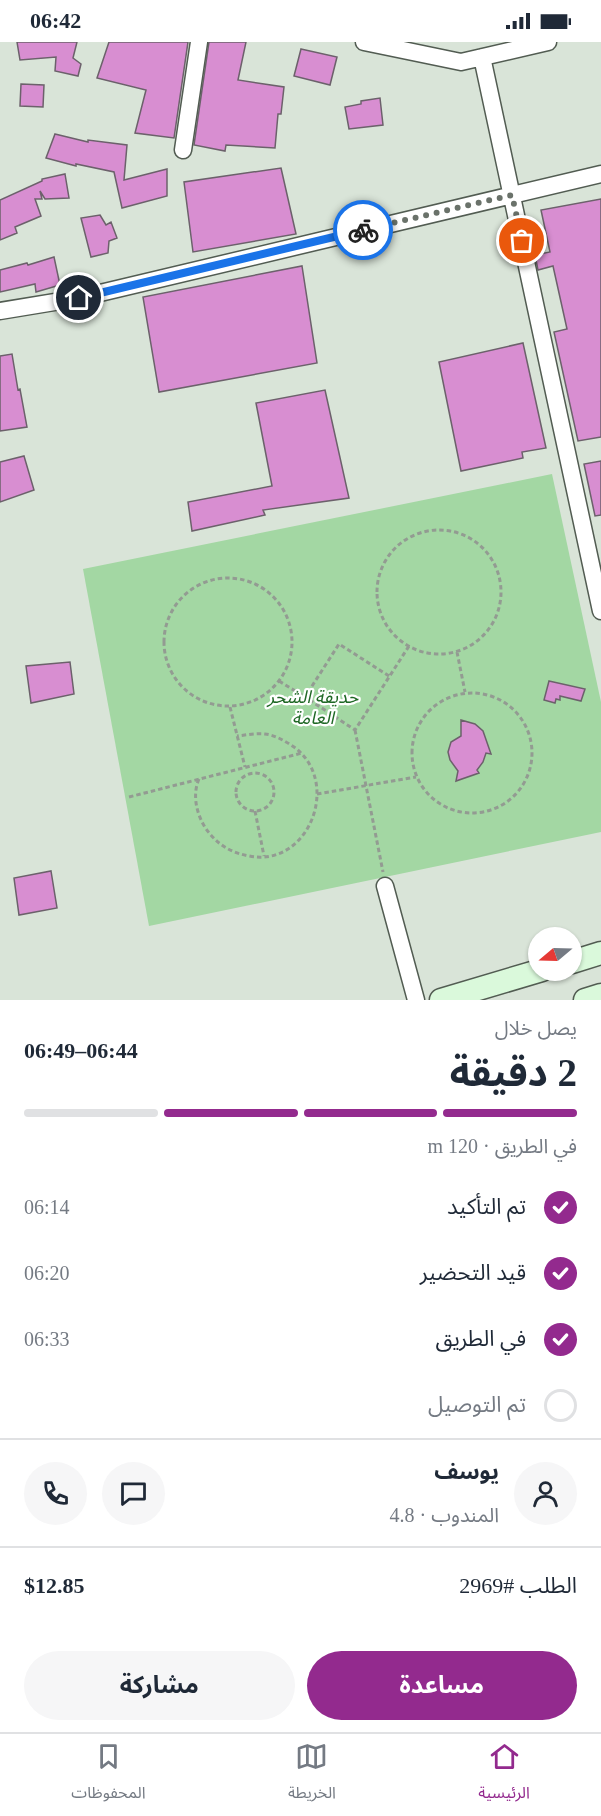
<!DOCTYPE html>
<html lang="ar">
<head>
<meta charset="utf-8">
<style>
	body { margin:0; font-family:"Times New Roman","Noto Sans Arabic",serif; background:#f6f6f7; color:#1f2937; direction:rtl; height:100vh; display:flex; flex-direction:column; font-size:22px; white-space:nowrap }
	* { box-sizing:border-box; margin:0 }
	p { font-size:20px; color:#747a83 }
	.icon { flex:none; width:33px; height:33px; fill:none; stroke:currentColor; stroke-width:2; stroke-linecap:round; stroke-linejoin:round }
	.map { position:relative; height:958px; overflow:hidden; direction:ltr }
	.side { display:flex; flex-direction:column; background:#fff; flex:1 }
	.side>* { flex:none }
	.needle { width:39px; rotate:251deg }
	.controls { position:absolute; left:528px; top:885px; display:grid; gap:12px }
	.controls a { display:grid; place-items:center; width:54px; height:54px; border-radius:50%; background:#fff; box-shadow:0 2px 4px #0004; font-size:30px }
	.pin { position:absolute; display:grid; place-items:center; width:51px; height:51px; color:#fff; margin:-26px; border:3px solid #fff; border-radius:50%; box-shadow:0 2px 6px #0007 }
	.courier { position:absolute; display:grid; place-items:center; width:60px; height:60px; margin:-30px; border:4px solid #1a73e8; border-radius:50%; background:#fff; color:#222; box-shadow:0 2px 8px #0007 }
	.summary em { font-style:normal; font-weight:700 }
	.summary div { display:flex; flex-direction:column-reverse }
	.summary { display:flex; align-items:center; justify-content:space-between; height:102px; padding:0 24px }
	h1 { font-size:39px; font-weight:700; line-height:45px }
	.bar { display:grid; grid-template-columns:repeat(4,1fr); gap:9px 6px; align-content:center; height:72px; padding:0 24px }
	.bar i { height:8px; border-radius:4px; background:#e0e1e3 }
	.bar .selected { background:#932a8e }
	.bar p { grid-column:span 4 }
	.line { display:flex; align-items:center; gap:15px; padding:0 24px; border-top:2px solid #e0e1e3 }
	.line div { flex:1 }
	.round { display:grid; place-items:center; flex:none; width:63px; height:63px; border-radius:32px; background:#f6f6f7 }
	ol { padding:0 24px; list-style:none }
	li { display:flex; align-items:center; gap:18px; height:66px }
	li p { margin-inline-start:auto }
	li .icon { padding:6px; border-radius:50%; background:#932a8e; color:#fff; stroke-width:4 }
	li:last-child { color:#747a83 }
	li i { width:33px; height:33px; border:3px solid #e0e1e3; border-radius:50% }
	.primary-button { display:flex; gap:12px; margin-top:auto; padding:12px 24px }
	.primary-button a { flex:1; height:69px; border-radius:36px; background:#932a8e; color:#fff; font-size:24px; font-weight:700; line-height:69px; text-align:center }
	.primary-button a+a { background:#f6f6f7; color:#1f2937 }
	.status { display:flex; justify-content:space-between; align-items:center; height:42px; padding:0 30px; background:#fff; direction:ltr }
	.status svg { height:16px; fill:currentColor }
	.menu { display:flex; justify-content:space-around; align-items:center; height:84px; border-top:2px solid #e0e1e3; background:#fff; font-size:16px; color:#747a83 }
	.menu a { display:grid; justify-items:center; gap:3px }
	.menu .selected { color:#932a8e }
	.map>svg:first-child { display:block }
</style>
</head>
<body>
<div class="status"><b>06:42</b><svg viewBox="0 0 49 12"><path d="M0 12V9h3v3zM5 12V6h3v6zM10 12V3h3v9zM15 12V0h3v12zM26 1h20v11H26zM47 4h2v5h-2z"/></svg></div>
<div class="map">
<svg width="601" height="958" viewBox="0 0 601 958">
	<rect width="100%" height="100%" fill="#d9e4d8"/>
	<path fill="#a3d7a3" d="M552,432L601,660V790L149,884L83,527Z"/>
	<path fill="#d88ed1" stroke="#6c616b" stroke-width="1.5" d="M17,0H77L73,16L81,22L78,34L55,29L56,15L20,18Z
		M109,0H188L174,96L135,91L146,48L97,36Z
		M209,0H246L238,38L284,45L281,72H278L275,106L226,103L225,109L194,103Z
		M301,7L337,15L330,43L294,34Z
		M21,42L44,43L43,65L20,64Z
		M380,56L383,83L349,87L345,65L361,62V59Z
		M55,92L88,100V98L127,103L124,138L167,127V154L122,166L114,130L76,122V124L46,116Z
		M281,126L296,192L193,210L184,140Z
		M65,132L69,156L45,157L40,149L42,157H35L41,174L15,185L17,191L0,198V158L42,139V137Z
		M601,157V395L578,399L554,290L567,287L553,224L538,228L535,213L550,210L541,168Z
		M100,173L106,183L111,180L117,196L109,199L108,211L91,215L81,176Z
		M54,215L60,243L36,250L35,242L0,250V228L27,221L28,223Z
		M302,224L317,321L159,350L143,255Z
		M523,301L546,406L522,410L523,416L461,429L439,320Z
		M12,312L18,348L20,347L27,385L0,389V314Z
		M325,348L349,456L263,468L265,473L192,489L188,460L272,444L256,361Z
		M24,414L34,448L0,460V420Z
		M601,419V473L595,474L584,422Z
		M70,620L74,652L31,661L26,624Z
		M549,639L585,647L581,659L560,654V658L556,657L555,661L544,658Z
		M461,678L475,682L483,689L491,712L486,711L483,720L477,728L479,731L456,739L458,729L450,718L448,710L451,700L461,694Z
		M51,829L57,866L19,873L14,836Z"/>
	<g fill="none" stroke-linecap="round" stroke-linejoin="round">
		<defs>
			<path id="minor" d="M364,0L461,20L548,0
				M482,15L601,569
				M183,108L199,0
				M0,269L79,256L601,132
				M385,844L416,958"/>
			<path id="secondary" d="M572,920L601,911
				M441,958L542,928
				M585,958L601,953"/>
		</defs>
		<use href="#minor" stroke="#525c52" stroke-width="19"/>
		<use href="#secondary" stroke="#525c52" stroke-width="25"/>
		<path stroke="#939b92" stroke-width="3" stroke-dasharray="4.5 3" stroke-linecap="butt" d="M377 550a62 62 0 1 1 124 0a62 62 0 1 1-124 0Z
			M164 600a64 64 0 1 1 128 0a64 64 0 1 1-128 0Z
			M457,610L465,650
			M389,634L339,602L305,655L355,688L409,604
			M279,639L305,655
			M412 711a60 60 0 1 1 120 0a60 60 0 1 1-120 0Z
			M230,665L245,725
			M355,688L383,830
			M236 750a19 19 0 1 1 38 0a19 19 0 1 1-38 0Z
			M199,737C191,755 198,778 210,792C221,805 233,811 249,814C309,826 342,740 294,705C285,699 275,693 265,692C256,691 246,693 237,694
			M317,752L416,735
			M129,755L302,711
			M255,769L264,814"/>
		<use href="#minor" stroke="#fff" stroke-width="16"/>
		<use href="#secondary" stroke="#daf9db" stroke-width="22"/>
	</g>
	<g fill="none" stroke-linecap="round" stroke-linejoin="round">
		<path stroke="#6a726a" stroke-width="6" stroke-dasharray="0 10.8" d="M363,188L512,153L522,199"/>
		<path stroke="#1a73e8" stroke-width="8" d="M79,256L363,188"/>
	</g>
	<g text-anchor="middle" stroke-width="4.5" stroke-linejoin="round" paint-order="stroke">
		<g font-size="18" font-style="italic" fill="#1f6825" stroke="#fff">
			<text x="313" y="661">حديقة الشحر<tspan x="313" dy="21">العامة</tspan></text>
		</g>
	</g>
</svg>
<div class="controls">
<a><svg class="needle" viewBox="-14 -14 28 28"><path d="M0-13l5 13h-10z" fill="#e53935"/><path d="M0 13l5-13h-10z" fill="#747a83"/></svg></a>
</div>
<div class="pin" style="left:522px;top:199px;background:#ea580c"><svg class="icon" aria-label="bag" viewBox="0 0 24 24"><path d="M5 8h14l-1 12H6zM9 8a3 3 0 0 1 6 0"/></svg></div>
<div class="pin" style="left:79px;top:256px;background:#1f2937"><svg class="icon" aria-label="home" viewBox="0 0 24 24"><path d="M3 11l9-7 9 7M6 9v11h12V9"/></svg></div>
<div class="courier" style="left:363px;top:188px"><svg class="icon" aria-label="bike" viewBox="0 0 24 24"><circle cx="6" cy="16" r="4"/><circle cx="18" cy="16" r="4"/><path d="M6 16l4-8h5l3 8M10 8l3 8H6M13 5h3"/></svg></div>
</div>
<section class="side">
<div class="summary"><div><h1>2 دقيقة</h1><p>يصل خلال</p></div><em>06:44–06:49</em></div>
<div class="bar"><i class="selected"></i><i class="selected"></i><i class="selected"></i><i></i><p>في الطريق · 120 m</p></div>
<ol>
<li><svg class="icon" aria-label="check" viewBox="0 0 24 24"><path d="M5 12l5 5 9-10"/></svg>تم التأكيد<p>06:14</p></li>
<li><svg class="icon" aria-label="check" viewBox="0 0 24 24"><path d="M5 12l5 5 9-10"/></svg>قيد التحضير<p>06:20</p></li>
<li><svg class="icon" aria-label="check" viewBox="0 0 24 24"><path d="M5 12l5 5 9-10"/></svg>في الطريق<p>06:33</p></li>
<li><i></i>تم التوصيل</li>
</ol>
<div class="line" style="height:108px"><a class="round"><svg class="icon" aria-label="person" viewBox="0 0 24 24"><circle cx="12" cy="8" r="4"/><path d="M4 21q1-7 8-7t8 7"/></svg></a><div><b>يوسف</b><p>المندوب · 4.8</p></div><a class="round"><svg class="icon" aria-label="chat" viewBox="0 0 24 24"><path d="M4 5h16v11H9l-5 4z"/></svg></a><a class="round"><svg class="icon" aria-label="phone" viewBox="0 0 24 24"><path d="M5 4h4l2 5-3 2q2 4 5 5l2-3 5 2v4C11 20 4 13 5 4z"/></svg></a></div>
<div class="line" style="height:78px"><div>الطلب #2969</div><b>$12.85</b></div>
<div class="primary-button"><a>مساعدة</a><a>مشاركة</a></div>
</section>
<nav class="menu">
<a class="selected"><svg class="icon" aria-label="home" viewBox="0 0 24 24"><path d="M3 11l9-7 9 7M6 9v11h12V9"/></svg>الرئيسية</a>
<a><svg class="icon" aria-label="map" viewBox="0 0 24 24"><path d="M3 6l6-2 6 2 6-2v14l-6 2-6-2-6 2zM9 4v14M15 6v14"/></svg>الخريطة</a>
<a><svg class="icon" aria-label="saved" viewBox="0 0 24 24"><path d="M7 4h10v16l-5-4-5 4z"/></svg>المحفوظات</a>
</nav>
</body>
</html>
